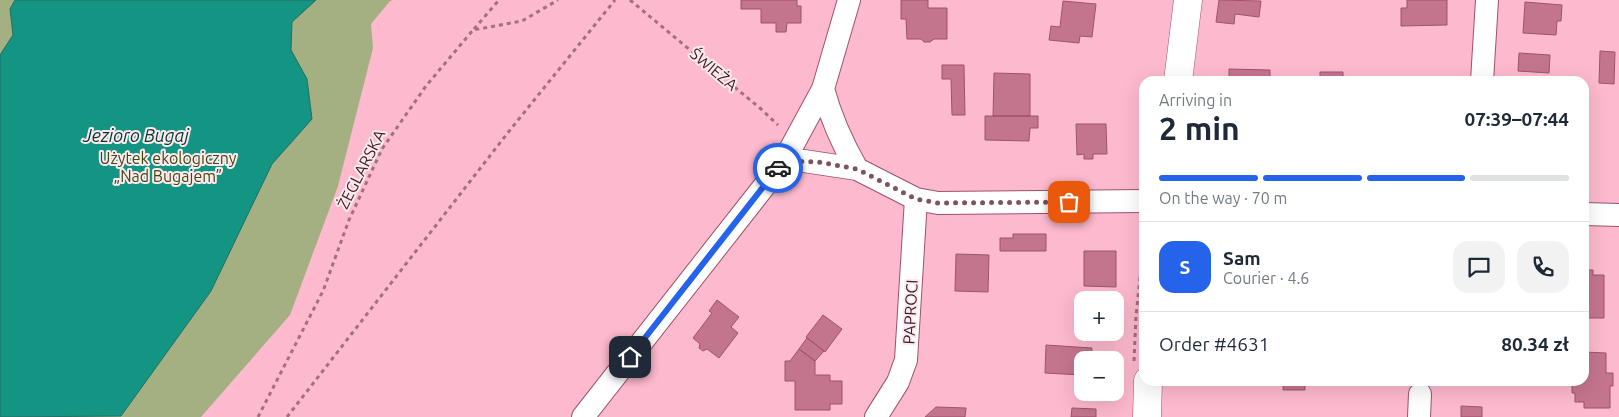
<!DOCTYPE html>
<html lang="en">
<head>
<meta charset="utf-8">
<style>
	body { margin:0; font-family:Ubuntu,sans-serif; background:#f2f2f3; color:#1f2937; height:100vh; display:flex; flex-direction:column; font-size:19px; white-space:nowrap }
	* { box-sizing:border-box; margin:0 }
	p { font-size:16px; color:#747a83 }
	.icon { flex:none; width:28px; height:28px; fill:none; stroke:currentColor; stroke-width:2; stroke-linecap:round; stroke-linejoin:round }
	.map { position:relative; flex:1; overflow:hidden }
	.drawer { position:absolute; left:1139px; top:76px; width:450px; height:310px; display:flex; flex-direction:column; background:#fff; border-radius:15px; box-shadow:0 5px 20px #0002 }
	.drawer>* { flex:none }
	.controls { position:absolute; left:1074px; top:291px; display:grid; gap:10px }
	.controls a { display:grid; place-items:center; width:50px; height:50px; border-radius:10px; background:#fff; box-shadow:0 5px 20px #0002; font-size:25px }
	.pin { position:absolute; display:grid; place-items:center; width:42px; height:42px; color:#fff; margin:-21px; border-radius:10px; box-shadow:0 2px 8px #0006 }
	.courier { position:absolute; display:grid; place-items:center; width:50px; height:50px; margin:-25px; border:4px solid #2563eb; border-radius:50%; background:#fff; color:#222; box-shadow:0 1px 6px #0007 }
	.head em { font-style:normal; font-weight:700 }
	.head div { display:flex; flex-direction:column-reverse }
	.head { display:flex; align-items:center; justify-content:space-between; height:85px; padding:0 20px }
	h1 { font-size:32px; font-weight:700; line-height:38px }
	.bar { display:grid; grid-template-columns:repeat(4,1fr); gap:8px 5px; align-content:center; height:60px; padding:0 20px }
	.bar i { height:6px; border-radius:4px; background:#e0e1e3 }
	.bar .current { background:#2563eb }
	.bar p { grid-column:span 4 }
	.line { display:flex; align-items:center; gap:12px; padding:0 20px; border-top:1px solid #e0e1e3 }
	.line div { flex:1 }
	.round { display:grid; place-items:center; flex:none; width:52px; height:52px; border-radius:15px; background:#f2f2f3 }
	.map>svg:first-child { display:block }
</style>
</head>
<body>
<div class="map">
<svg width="1619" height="417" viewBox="0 0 1619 417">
	<rect width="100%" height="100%" fill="#fdb9cd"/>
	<path fill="#a4b081" d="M0,0H393L390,1L371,24L373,48L338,186L290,315L201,417H0Z"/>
	<path fill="#149482" stroke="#207066" d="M15,0H316L292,22L291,50L307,79L312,119L272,164L211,291L121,416L0,417V55L13,35L10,9Z"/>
	<path fill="#c4758e" stroke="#9e536d" d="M741,0H797V6H801V23H787L786,32H776V23H761V9H741Z
		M901,0H928V8H947V39H934L930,42H924L921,39H907L906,19H901Z
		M1219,0L1261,1L1259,17L1235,14L1234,24L1216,22Z
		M1407,0H1447V25L1401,26V8H1407Z
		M1063,1L1096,4L1092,37L1080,36L1079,43L1049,40L1051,26L1060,27Z
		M1525,2L1562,5L1561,21H1557L1556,35L1523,33Z
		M1600,51L1615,52L1614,84L1599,83Z
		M1519,53L1550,55L1549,73L1518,71Z
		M942,65H964L965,115H952L951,79H942Z
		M1229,69L1270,70V81H1229Z
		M1320,72H1343V81H1320Z
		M994,73L1030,74V116H993Z
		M985,116H1038V128H1030L1029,141L985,140Z
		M1076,124H1106L1107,154H1093V159H1084V154L1077,155Z
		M1013,234H1046V251H1000V238H1013Z
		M1084,251H1116V287L1084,286Z
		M956,254L989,255L988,292L955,291Z
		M1584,266H1587V270H1593V275H1604V318H1584Z
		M717,300L739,317L731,327L738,333L719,358L707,349L703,351L699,348L700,344L693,338L712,313L709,311Z
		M823,315L842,329L825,352L806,337Z
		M807,338L824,351L815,361L799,349Z
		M1046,345L1092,348L1091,360H1082V375L1045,373Z
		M799,349L815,361V375H830V381H842V404H830V410H795V381H785V361H790Z
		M1584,352L1606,353V373H1613V386H1610V408H1584V402H1575V393H1572V381H1584Z
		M1283,381H1305V390H1283Z
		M1461,406L1482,407V417H1461Z
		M936,407L966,408L965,417H925Z
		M1072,408L1096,409V417H1071Z"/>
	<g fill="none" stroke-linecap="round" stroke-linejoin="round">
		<defs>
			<path id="minor" d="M1482,81L1487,0
				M784,161H804L857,169C842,143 831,118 823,89
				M857,169L916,199L938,203L1144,201
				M1584,214L1619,215
				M583,417L784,161L823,89L849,0
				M876,417L898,382L906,360L916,199
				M1419,417L1420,394"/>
			<path id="tertiary" d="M1178,81L1188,0
				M1147,417L1148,381"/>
		</defs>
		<use href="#minor" stroke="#9d526c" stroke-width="24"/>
		<use href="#tertiary" stroke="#9d526c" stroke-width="29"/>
		<path stroke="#a37080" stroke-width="3" stroke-dasharray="4 4" stroke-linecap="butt" d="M630,0L761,109L778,125
			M474,29L499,0
			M1134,361L1136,316L1144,240
			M258,417L323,291L349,220L382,149L426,86L473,30L522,21L558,0
			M287,417L510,130L615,0"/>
		<use href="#minor" stroke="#fff" stroke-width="22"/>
		<use href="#tertiary" stroke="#fff" stroke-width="28"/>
	</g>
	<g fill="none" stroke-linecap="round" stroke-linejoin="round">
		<path stroke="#7f5360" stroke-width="5" stroke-dasharray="0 9" d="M778,168L784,161L819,162L857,169L916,199L938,203L1069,202"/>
		<path stroke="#2563eb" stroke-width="6" d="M630,357L778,168"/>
	</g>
	<g text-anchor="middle" stroke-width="4" stroke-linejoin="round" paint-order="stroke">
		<g font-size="16" fill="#3b1c26" stroke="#fdeaef">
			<text transform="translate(714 69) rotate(40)" y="6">ŚWIEŻA</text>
			<text transform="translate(361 169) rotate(-63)" y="6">ŻEGLARSKA</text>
			<text transform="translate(910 312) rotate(-87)" y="6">PAPROCI</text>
		</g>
		<g font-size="16" fill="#3e490e" stroke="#fdeaef">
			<text x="168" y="164">Użytek ekologiczny<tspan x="168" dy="18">„Nad Bugajem”</tspan></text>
		</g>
		<g font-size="18" font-style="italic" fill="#02372f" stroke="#fdeaef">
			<text x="136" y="142">Jezioro Bugaj</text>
		</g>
	</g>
</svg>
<div class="controls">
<a>+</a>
<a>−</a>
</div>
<div class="pin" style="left:1069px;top:202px;background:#ea580c"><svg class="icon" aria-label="bag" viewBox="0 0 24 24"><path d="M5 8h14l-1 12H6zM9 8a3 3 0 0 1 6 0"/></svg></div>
<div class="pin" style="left:630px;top:357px;background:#1f2937"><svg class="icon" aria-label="home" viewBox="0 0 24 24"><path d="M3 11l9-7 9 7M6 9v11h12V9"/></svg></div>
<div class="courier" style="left:778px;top:168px"><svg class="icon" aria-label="car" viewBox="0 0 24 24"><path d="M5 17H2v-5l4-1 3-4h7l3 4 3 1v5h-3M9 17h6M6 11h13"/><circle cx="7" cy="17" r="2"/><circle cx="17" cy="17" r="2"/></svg></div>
<section class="drawer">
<div class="head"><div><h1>2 min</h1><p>Arriving in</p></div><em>07:39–07:44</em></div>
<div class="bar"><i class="current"></i><i class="current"></i><i class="current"></i><i></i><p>On the way · 70 m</p></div>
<div class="line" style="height:90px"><b class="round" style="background:#2563eb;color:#fff">S</b><div><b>Sam</b><p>Courier · 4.6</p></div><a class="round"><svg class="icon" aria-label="chat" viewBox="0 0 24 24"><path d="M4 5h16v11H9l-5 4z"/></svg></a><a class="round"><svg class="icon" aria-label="phone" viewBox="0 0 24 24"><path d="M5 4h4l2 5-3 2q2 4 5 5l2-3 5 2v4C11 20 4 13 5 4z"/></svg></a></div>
<div class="line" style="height:65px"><div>Order #4631</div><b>80.34 zł</b></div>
</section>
</div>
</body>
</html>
